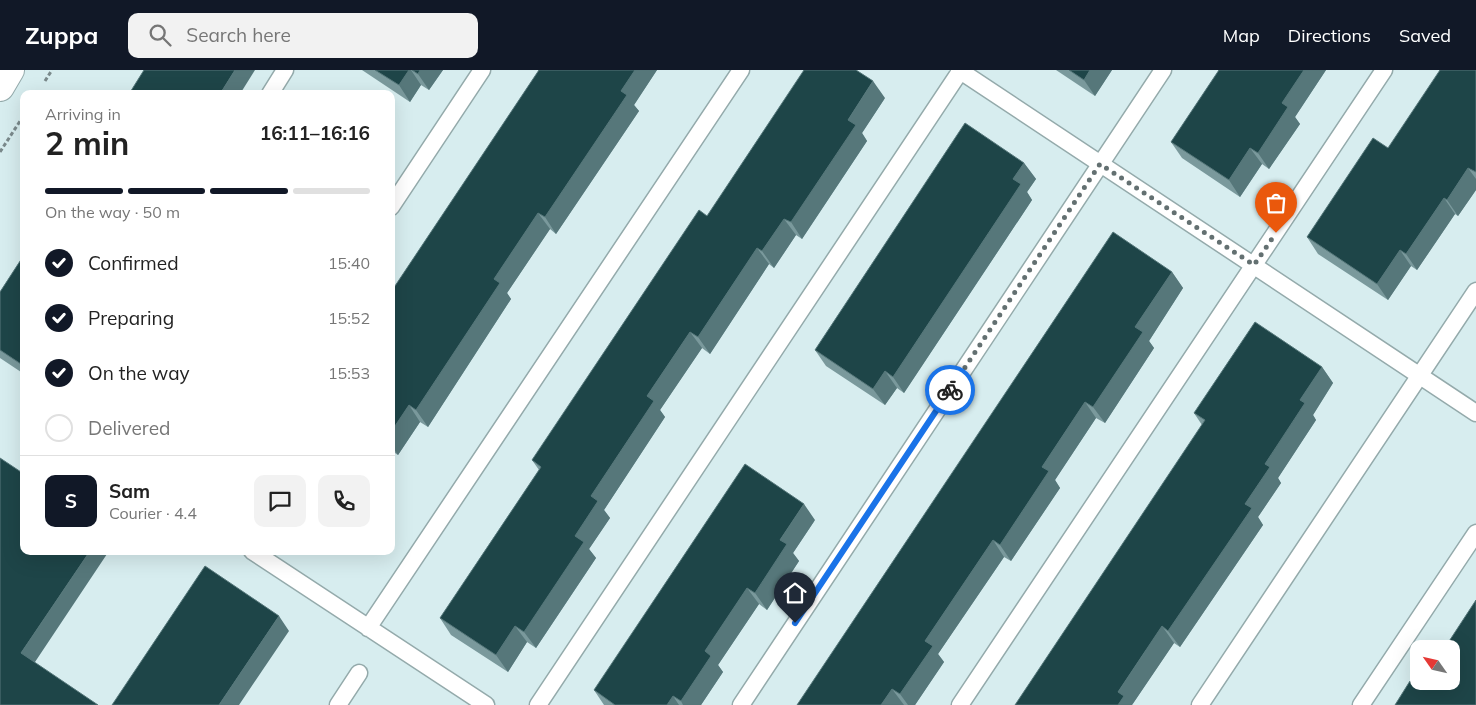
<!DOCTYPE html>
<html lang="en">
<head>
<meta charset="utf-8">
<style>
	body { margin:0; font-family:Mulish,sans-serif; background:#f2f2f2; color:#222; height:100vh; display:flex; flex-direction:column; font-size:19px; white-space:nowrap }
	* { box-sizing:border-box; margin:0 }
	p { font-size:16px; color:#767676 }
	.icon { flex:none; width:28px; height:28px; fill:none; stroke:currentColor; stroke-width:2; stroke-linecap:round; stroke-linejoin:round }
	.map { position:relative; flex:1; overflow:hidden }
	.details { position:absolute; left:20px; top:20px; width:375px; height:465px; display:flex; flex-direction:column; background:#fff; border-radius:10px; box-shadow:0 5px 20px #0002 }
	.details>* { flex:none }
	.needle { width:32px; rotate:304deg }
	.tools { position:absolute; left:1410px; top:570px; display:grid; gap:10px }
	.tools a { display:grid; place-items:center; width:50px; height:50px; border-radius:10px; background:#fff; box-shadow:0 5px 20px #0002; font-size:25px }
	.pin { position:absolute; display:grid; place-items:center; width:42px; height:42px; color:#fff; margin:-51px -21px; border-radius:50% 50% 50% 0; rotate:-45deg; box-shadow:0 0 5px #0007 }
	.pin .icon { rotate:45deg }
	.courier { position:absolute; display:grid; place-items:center; width:50px; height:50px; margin:-25px; border:4px solid #1a73e8; border-radius:50%; background:#fff; color:#222; box-shadow:0 1px 6px #0007 }
	.summary em { font-style:normal; font-weight:700 }
	.summary div { display:flex; flex-direction:column-reverse }
	.summary { display:flex; align-items:center; justify-content:space-between; height:85px; padding:0 25px }
	h1 { font-size:32px; font-weight:700; line-height:38px }
	.bar { display:grid; grid-template-columns:repeat(4,1fr); gap:8px 5px; align-content:center; height:60px; padding:0 25px }
	.bar i { height:6px; border-radius:4px; background:#e0e0e0 }
	.bar .on { background:#111827 }
	.bar p { grid-column:span 4 }
	.line { display:flex; align-items:center; gap:12px; padding:0 25px; border-top:1px solid #e0e0e0 }
	.line div { flex:1 }
	.round { display:grid; place-items:center; flex:none; width:52px; height:52px; border-radius:10px; background:#f2f2f2 }
	ol { padding:0 25px; list-style:none }
	li { display:flex; align-items:center; gap:15px; height:55px }
	li p { margin-inline-start:auto }
	li .icon { padding:5px; border-radius:50%; background:#111827; color:#fff; stroke-width:4 }
	li:last-child { color:#767676 }
	li i { width:28px; height:28px; border:2px solid #e0e0e0; border-radius:50% }
	header { display:flex; align-items:center; gap:30px; box-sizing:border-box; height:70px; padding:0 25px; background:#111827; color:#fff }
	header strong { font-size:24px }
	nav { display:flex; gap:28px; margin-inline-start:auto; font-size:18px }
	.search { width:350px; height:45px; background:#f2f2f2; display:flex; align-items:center; gap:12px; box-sizing:border-box; padding:0 18px; border-radius:10px; color:#767676; font-size:19px }
	.map>svg:first-child { display:block }
</style>
</head>
<body>
<header>
<strong>Zuppa</strong>
<div class="search"><svg class="icon" aria-label="search" viewBox="0 0 24 24"><circle cx="10" cy="10" r="6"/><path d="M15 15l6 6"/></svg>Search here</div>
<nav><a>Map</a><a>Directions</a><a>Saved</a></nav>
</header>
<div class="map">
<svg width="1476" height="635" viewBox="0 0 1476 635">
	<rect width="100%" height="100%" fill="#d7edef"/>
	<g fill="none" stroke-linecap="round" stroke-linejoin="round">
		<defs>
			<path id="lane" d="M959,0L1476,343
				M270,24L285,0
				M391,137L482,0
				M252,481L486,635
				M368,558L741,0
				M338,635L359,603
				M538,635L961,0
				M741,635L1163,0
				M960,635L1384,0
				M1200,635L1476,221
				M1361,635L1476,463"/>
			<path id="secondary" d="M0,17L10,0"/>
		</defs>
		<use href="#lane" stroke="#94aaab" stroke-width="19"/>
		<use href="#secondary" stroke="#94aaab" stroke-width="30"/>
		<path stroke="#7a898b" stroke-width="3" stroke-dasharray="4 2.5" stroke-linecap="butt" d="M45,11L52,0
			M0,82L24,45"/>
		<use href="#lane" stroke="#fff" stroke-width="16"/>
		<use href="#secondary" stroke="#fff" stroke-width="28"/>
	</g>
	<path fill="#7a999c" d="M362,0H443L429,20L421,15L410,32Z
		M539,0H657L634,35L639,41L556,164L550,159L507,223L511,229L428,357L420,352L398,385L395,383L391,389V222Z
		M1056,0H1112L1095,26Z
		M1219,0H1326L1295,47L1300,54L1269,99L1262,94L1240,127L1182,88L1171,72Z
		M1476,0V120L1458,146L1455,144L1417,200L1411,196L1388,230L1318,184L1307,167L1388,78Z
		M885,28L862,63L867,71L802,169L796,165L774,198L769,194L710,284L702,278L660,340L665,347L604,440L610,448L589,479L596,488L536,578L527,572L508,602L451,565L440,548L539,400L532,390L707,146Z
		M1024,93L1036,109L1027,122L1032,130L904,323L897,318L885,335L826,296L815,280Z
		M24,185V304L0,288V222Z
		M1172,202L1183,218L1149,271L1154,278L1105,353L1096,348L1055,410L1060,418L1011,491L1004,487L938,584L944,592L915,635H797Z
		M1322,297L1333,313L1313,345L1316,350L1278,408L1281,413L1258,447L1263,455L1180,577L1174,573L1132,635L1202,355L1194,343Z
		M815,450L793,483L799,491L767,540L759,534L718,595L723,602L701,635H604L594,620Z"/>
	<path fill="#56777a" d="M235,0H255L240,24H220Z
		M409,0H411L421,15L410,32L399,15Z
		M420,0H443L429,20L418,4Z
		M635,0H657L634,35L639,41L556,164L545,147L621,21Z
		M1090,0H1112L1095,26L1084,10Z
		M1304,0H1326L1295,47L1300,54L1269,99L1258,83L1282,33Z
		M873,11L885,28L862,63L867,71L802,169L791,152L848,50Z
		M1250,78L1262,94L1240,127L1229,110Z
		M1024,93L1036,109L1027,122L1032,130L904,323L893,307L1013,109Z
		M1468,98L1476,109V120L1458,146L1447,130Z
		M1444,128L1455,144L1417,200L1406,184Z
		M538,143L550,159L507,223L511,229L428,357L416,340L494,209Z
		M784,149L796,165L774,198L762,181Z
		M757,178L769,194L710,284L698,267Z
		M1400,180L1411,196L1388,230L1377,214Z
		M1172,202L1183,218L1149,271L1154,278L1105,353L1093,337L1135,257Z
		M690,262L702,278L660,340L665,347L604,440L610,448L589,479L596,488L536,578L524,562L591,426L647,326Z
		M1322,297L1333,313L1313,345L1316,350L1278,408L1281,413L1258,447L1263,455L1180,577L1168,561L1245,434L1265,394L1300,330Z
		M885,301L897,318L885,335L873,319Z
		M1085,332L1096,348L1055,410L1060,418L1011,491L1000,475L1042,397Z
		M409,335L420,352L398,385L391,375V362Z
		M391,377L395,383L391,389Z
		M804,434L815,450L793,483L799,491L767,540L755,523L780,470Z
		M993,470L1004,487L938,584L944,592L915,635H908L900,624L925,571Z
		M90,481H109L31,598L21,583Z
		M747,518L759,534L718,595L723,602L701,635H683L681,631L705,581Z
		M279,546L289,561L239,635H219Z
		M515,556L527,572L508,602L496,585Z
		M1162,556L1174,573L1132,635H1118V622Z
		M892,619L904,635H881Z
		M673,626L679,635H667Z"/>
	<path fill="#1e4548" stroke="#56777a" d="M144,0H235L220,24H129Z
		M375,0H409L399,15Z
		M412,0H420L418,4Z
		M539,0H635L621,21L627,25L545,147L538,143L494,209L500,213L416,340L409,335L391,362V222Z
		M804,0H856L873,11L848,50L856,55L791,152L784,149L762,181L757,178L698,267L690,262L647,326L654,331L591,426L598,431L575,466L584,472L524,562L515,556L496,585L440,548L541,397L532,390L699,140L707,146Z
		M1069,0H1090L1084,10Z
		M1219,0H1304L1282,33L1288,37L1258,83L1250,78L1229,110L1171,72Z
		M1440,0H1476V102L1468,98L1447,130L1444,128L1406,184L1400,180L1377,214L1307,167L1373,68L1388,78Z
		M965,53L1024,93L1013,109L1021,114L893,307L885,301L873,319L815,280Z
		M1113,162L1172,202L1135,257L1143,262L1093,337L1085,332L1042,397L1049,401L1000,475L993,470L925,571L933,576L900,624L892,619L881,635H797Z
		M24,185V296L0,280V222Z
		M1255,252L1322,297L1300,330L1305,333L1265,394L1270,397L1245,434L1252,438L1168,561L1162,556L1118,622L1124,626L1118,635H1015L1205,350L1194,343Z
		M0,388L24,404V481H90L21,583L98,635H0Z
		M745,394L804,434L780,470L787,474L755,523L747,518L705,581L711,586L681,631L673,626L667,635H615L594,620Z
		M205,496L279,546L219,635H112Z
		M1476,530V635H1395L1410,611L1418,617L1422,611H1451V579H1444Z"/>
	<g fill="none" stroke-linecap="round" stroke-linejoin="round">
		<path stroke="#637071" stroke-width="5" stroke-dasharray="0 9" d="M950,320L1100,94L1254,195L1276,163"/>
		<path stroke="#1a73e8" stroke-width="6" d="M795,553L950,320"/>
	</g>
</svg>
<div class="tools">
<a><svg class="needle" viewBox="-14 -14 28 28"><path d="M0-13l5 13h-10z" fill="#e53935"/><path d="M0 13l5-13h-10z" fill="#767676"/></svg></a>
</div>
<div class="pin" style="left:1276px;top:163px;background:#ea580c"><svg class="icon" aria-label="bag" viewBox="0 0 24 24"><path d="M5 8h14l-1 12H6zM9 8a3 3 0 0 1 6 0"/></svg></div>
<div class="pin" style="left:795px;top:553px;background:#1f2937"><svg class="icon" aria-label="home" viewBox="0 0 24 24"><path d="M3 11l9-7 9 7M6 9v11h12V9"/></svg></div>
<div class="courier" style="left:950px;top:320px"><svg class="icon" aria-label="bike" viewBox="0 0 24 24"><circle cx="6" cy="16" r="4"/><circle cx="18" cy="16" r="4"/><path d="M6 16l4-8h5l3 8M10 8l3 8H6M13 5h3"/></svg></div>
<section class="details">
<div class="summary"><div><h1>2 min</h1><p>Arriving in</p></div><em>16:11–16:16</em></div>
<div class="bar"><i class="on"></i><i class="on"></i><i class="on"></i><i></i><p>On the way · 50 m</p></div>
<ol>
<li><svg class="icon" aria-label="check" viewBox="0 0 24 24"><path d="M5 12l5 5 9-10"/></svg>Confirmed<p>15:40</p></li>
<li><svg class="icon" aria-label="check" viewBox="0 0 24 24"><path d="M5 12l5 5 9-10"/></svg>Preparing<p>15:52</p></li>
<li><svg class="icon" aria-label="check" viewBox="0 0 24 24"><path d="M5 12l5 5 9-10"/></svg>On the way<p>15:53</p></li>
<li><i></i>Delivered</li>
</ol>
<div class="line" style="height:90px"><b class="round" style="background:#111827;color:#fff">S</b><div><b>Sam</b><p>Courier · 4.4</p></div><a class="round"><svg class="icon" aria-label="chat" viewBox="0 0 24 24"><path d="M4 5h16v11H9l-5 4z"/></svg></a><a class="round"><svg class="icon" aria-label="phone" viewBox="0 0 24 24"><path d="M5 4h4l2 5-3 2q2 4 5 5l2-3 5 2v4C11 20 4 13 5 4z"/></svg></a></div>
</section>
</div>
</body>
</html>
